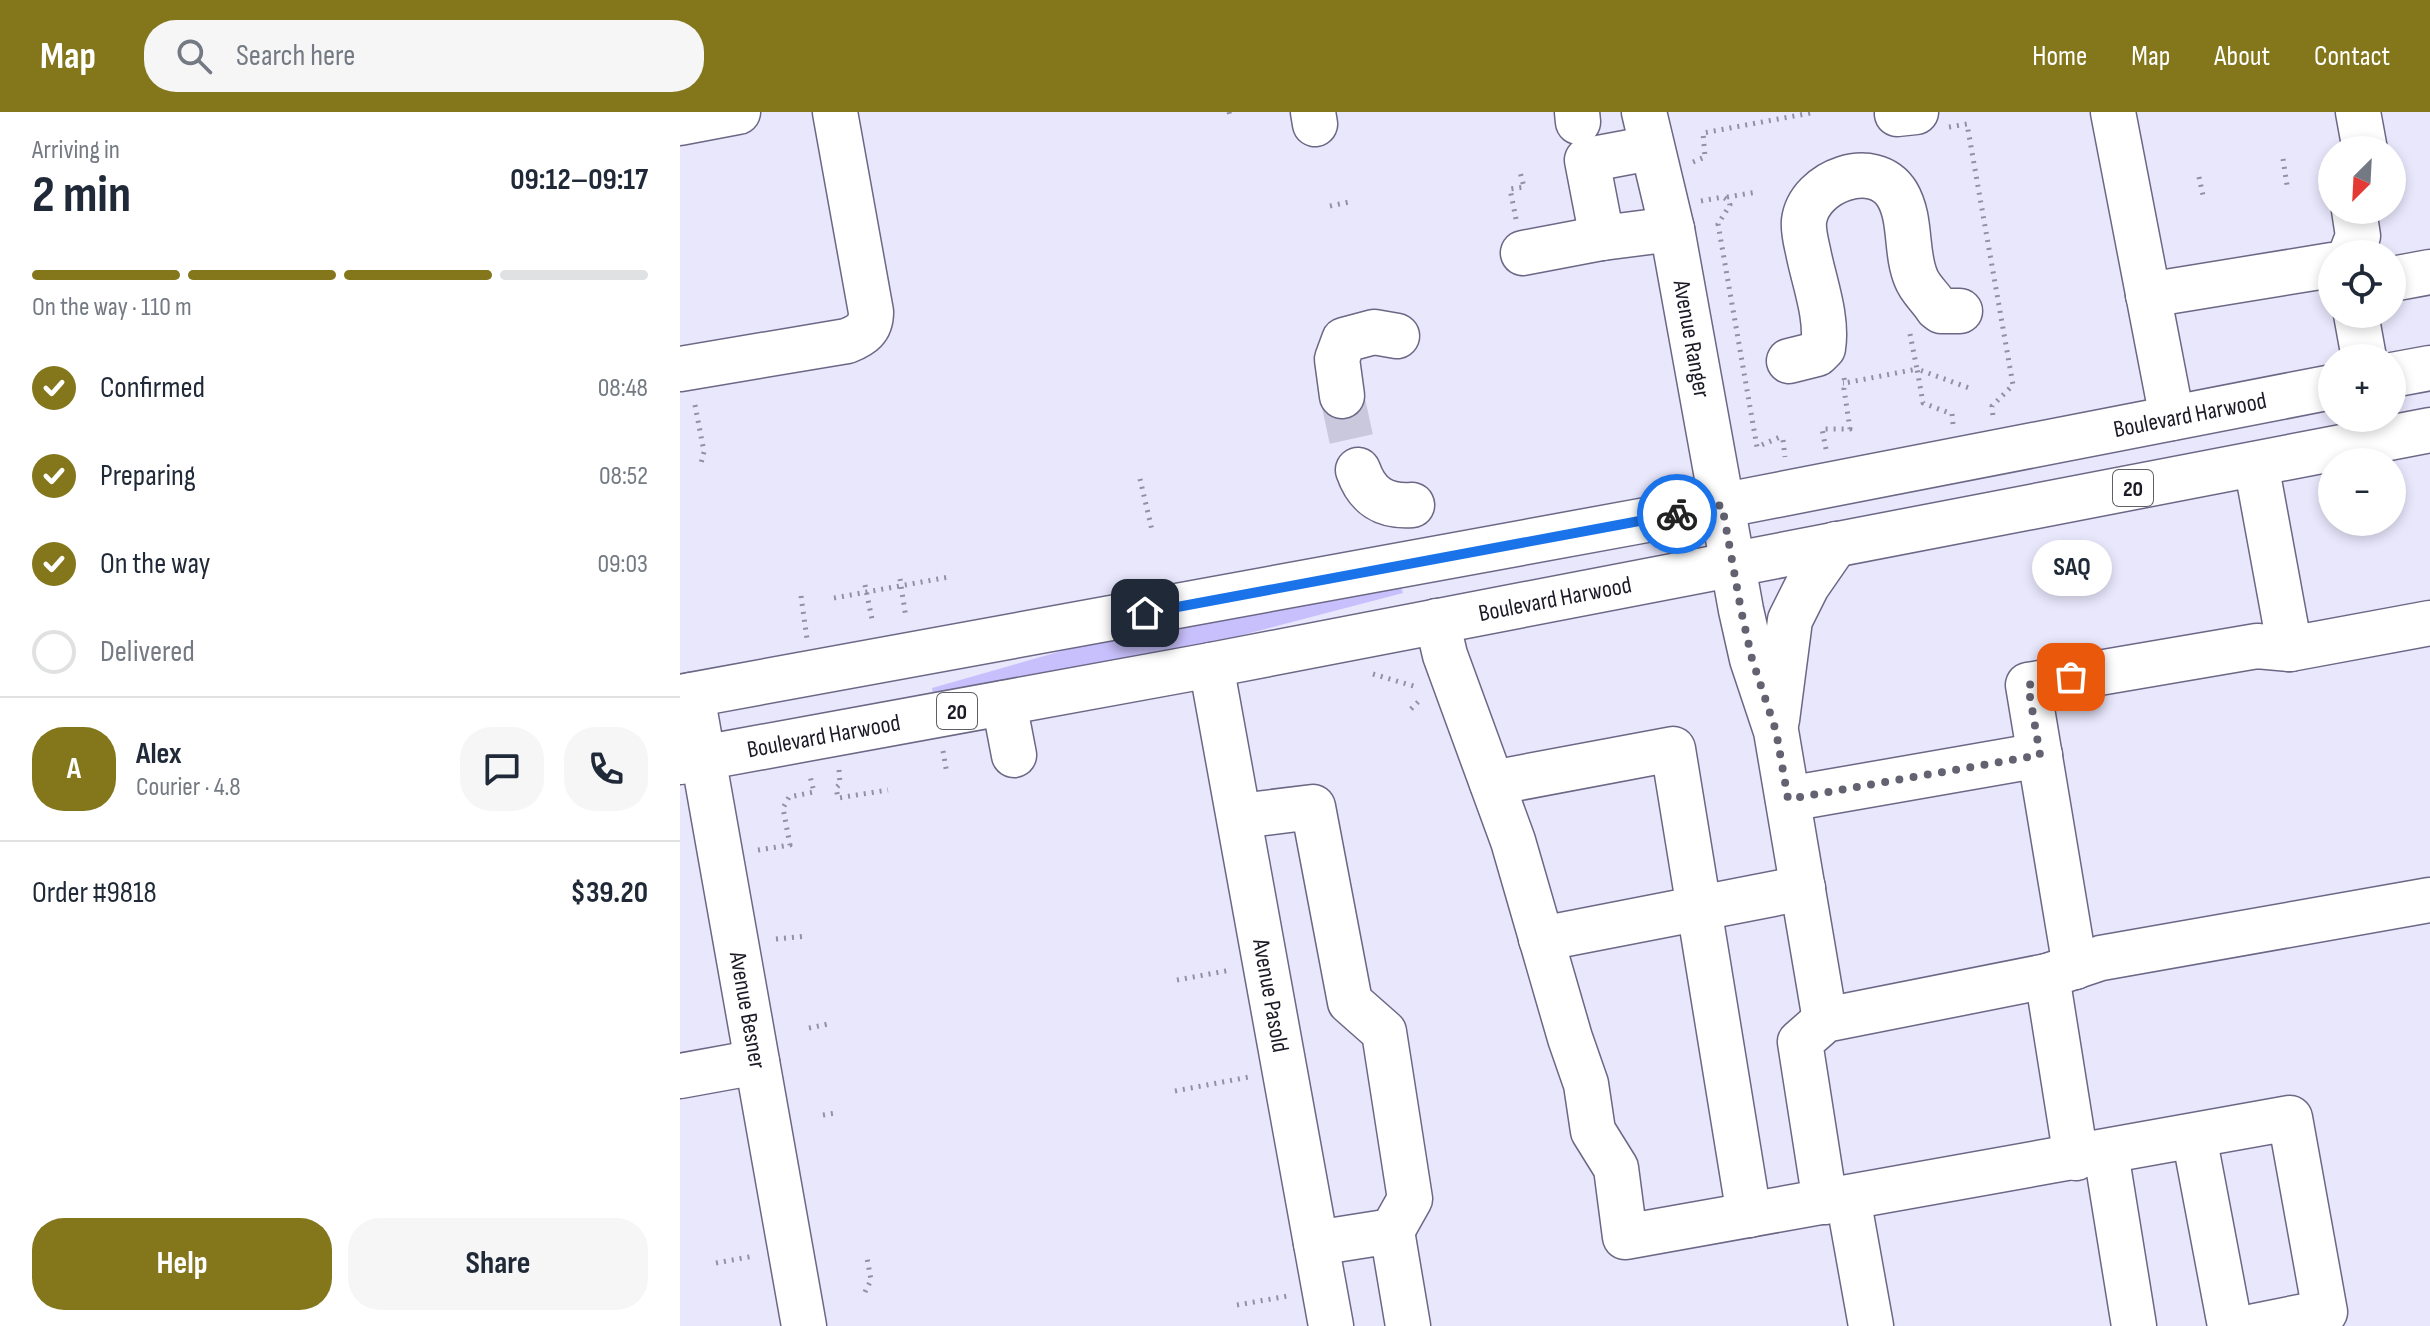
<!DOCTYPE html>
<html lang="en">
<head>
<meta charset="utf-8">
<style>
	body { margin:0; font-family:"Sofia Sans Condensed",sans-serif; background:#f6f6f7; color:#1f2937; height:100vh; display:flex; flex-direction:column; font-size:30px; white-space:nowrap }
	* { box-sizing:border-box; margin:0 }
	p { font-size:26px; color:#747a83 }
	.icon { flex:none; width:44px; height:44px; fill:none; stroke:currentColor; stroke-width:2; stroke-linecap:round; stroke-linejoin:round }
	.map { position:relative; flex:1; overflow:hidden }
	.details { display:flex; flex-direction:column; background:#fff; width:680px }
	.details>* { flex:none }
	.needle { width:52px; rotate:204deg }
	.tools { position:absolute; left:1638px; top:24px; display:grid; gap:16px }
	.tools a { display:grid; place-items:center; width:88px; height:88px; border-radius:50%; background:#fff; box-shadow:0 4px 12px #0003; font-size:40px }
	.pin { position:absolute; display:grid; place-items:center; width:68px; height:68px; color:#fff; margin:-34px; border-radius:16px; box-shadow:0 4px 12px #0006 }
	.courier { position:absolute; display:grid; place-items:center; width:80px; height:80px; margin:-40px; border:6px solid #1a73e8; border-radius:50%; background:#fff; color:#222; box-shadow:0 2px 10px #0007 }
	.bubble { position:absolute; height:56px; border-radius:28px; background:#fff; box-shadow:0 4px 12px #0003; font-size:26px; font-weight:700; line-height:56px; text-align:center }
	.overview em { font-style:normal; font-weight:700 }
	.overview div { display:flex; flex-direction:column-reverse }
	.overview { display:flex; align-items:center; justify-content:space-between; height:136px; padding:0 32px }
	h1 { font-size:52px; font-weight:700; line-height:60px }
	.bar { display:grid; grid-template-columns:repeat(4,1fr); gap:12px 8px; align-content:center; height:96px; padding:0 32px }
	.bar i { height:10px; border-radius:6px; background:#e0e1e3 }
	.bar .selected { background:#84771b }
	.bar p { grid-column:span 4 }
	.line { display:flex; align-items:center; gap:20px; padding:0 32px; border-top:2px solid #e0e1e3 }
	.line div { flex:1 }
	.round { display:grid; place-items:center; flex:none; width:84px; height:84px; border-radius:32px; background:#f6f6f7 }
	ol { padding:0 32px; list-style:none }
	li { display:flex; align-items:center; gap:24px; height:88px }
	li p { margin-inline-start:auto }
	li .icon { padding:8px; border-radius:50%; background:#84771b; color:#fff; stroke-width:4 }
	li:last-child { color:#747a83 }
	li i { width:44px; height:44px; border:4px solid #e0e1e3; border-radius:50% }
	.primary-button { display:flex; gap:16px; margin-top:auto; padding:16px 32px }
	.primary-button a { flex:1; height:92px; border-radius:32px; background:#84771b; color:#fff; font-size:32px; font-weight:700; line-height:92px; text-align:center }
	.primary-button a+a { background:#f6f6f7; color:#1f2937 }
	header { display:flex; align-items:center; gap:48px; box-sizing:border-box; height:112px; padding:0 40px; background:#84771b; color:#fff }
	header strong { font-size:38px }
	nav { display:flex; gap:44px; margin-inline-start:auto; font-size:28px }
	.search { width:560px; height:72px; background:#f6f6f7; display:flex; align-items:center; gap:20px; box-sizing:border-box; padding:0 28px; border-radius:32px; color:#747a83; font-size:30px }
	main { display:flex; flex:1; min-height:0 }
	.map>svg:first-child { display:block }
</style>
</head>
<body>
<header>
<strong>Map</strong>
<div class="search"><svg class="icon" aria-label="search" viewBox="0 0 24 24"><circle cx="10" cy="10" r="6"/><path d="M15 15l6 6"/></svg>Search here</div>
<nav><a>Home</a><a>Map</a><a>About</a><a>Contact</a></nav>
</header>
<main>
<section class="details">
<div class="overview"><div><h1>2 min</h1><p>Arriving in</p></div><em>09:12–09:17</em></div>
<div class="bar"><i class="selected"></i><i class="selected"></i><i class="selected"></i><i></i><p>On the way · 110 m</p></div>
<ol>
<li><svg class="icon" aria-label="check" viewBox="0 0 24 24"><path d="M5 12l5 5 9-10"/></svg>Confirmed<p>08:48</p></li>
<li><svg class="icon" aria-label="check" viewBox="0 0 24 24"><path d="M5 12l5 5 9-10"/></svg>Preparing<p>08:52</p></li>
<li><svg class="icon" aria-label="check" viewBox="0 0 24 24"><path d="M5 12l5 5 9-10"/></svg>On the way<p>09:03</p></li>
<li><i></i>Delivered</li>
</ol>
<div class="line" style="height:144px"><b class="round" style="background:#84771b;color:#fff">A</b><div><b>Alex</b><p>Courier · 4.8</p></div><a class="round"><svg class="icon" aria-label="chat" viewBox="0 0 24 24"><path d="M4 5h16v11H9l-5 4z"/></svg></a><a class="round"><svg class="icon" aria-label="phone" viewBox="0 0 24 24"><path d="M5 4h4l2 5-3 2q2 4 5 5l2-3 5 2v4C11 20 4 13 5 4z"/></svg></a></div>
<div class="line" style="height:104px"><div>Order #9818</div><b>$39.20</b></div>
<div class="primary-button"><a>Help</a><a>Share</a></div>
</section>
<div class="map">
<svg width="1750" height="1214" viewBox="0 0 1750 1214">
	<rect width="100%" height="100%" fill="#e9e7fc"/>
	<path fill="#c7c0fc" d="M721,475L723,481L520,534L253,582L252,576L392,536Z"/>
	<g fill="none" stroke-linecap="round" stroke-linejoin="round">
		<path stroke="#cac8dc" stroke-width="44" stroke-dasharray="44 22" stroke-linecap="butt" d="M662,284L678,358"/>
		<defs>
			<g id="minor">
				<path d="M633,0L635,12"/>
				<path d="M897,0L898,10"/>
				<path id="s1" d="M964,0L992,117L1061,498L1072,547L1096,619L1145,908"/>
				<path d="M1433,0L1492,306"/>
				<path d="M1678,0L1685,38"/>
				<path d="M1217,2L1236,0"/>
				<path d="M0,11L58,0"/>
				<path d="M971,36L907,48L922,126L992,117"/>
				<path d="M843,141L922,126"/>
				<path d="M1671,142L1678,124L1674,98"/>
				<path d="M1712,167L1750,160"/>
				<path d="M1468,183L1652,153"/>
				<path d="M1676,202L1684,246"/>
				<path d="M1109,249L1137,242L1143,236C1148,205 1134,170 1128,139C1126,130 1123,119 1124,109C1129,69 1194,45 1217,82C1232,107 1225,140 1236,166C1240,177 1251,186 1257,196L1261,199H1280"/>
				<path d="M0,257L167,229C182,223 191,217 191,200L155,0"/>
				<path d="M662,284L657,247L664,228L694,220L717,224"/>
				<path d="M1576,352L1610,537L1750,511"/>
				<path d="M678,358C687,384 704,395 732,393"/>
				<path d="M757,509L765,543L833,729L890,926L906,972L913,1019L936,1056L945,1125L1610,1006L1645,1200L1575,1214"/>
				<path id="s2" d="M531,553L651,1214"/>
				<path id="s3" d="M12,583L124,1214"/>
				<path d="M324,591L334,643"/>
				<path d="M1097,608L1110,508L1127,474L1156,432"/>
				<path d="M812,671L993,637L1069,1103"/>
				<path d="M1108,687L1360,643"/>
				<path d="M560,704L633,695L670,890L704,920L730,1087L712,1119"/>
				<path d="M861,827L1123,776"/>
				<path d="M1395,855L1348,573L1577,534L1610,537"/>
				<path d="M1367,864L1396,1046"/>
				<path d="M0,964L77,950"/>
				<path d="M1514,1024L1550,1214"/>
				<path d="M1426,1041L1454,1214"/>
				<path d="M1168,1086L1191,1214"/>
				<path d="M1145,1090L1120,930L1145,908L1367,864L1421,846L1750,788"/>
				<path d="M636,1131L712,1119L728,1214"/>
			</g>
			<g id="highway">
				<path d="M1712,263L1750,256"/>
				<path id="s4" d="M0,585L999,402L1652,275"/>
				<path id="s5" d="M0,650L531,553L1750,318"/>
			</g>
		</defs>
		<use href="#minor" stroke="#6b6785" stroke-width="47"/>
		<use href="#highway" stroke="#6b6785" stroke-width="47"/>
		<path stroke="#9290a1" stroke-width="5" stroke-dasharray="2 6" stroke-linecap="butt" d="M549,0L550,4
			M1269,15L1287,12L1333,273L1312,294L1313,305
			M1603,47L1607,73
			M1013,50L1025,45L1023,21L1136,0
			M1519,65L1524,88
			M1047,85L1077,80
			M1021,89L1043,85L1049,89L1050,93L1038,112L1077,335L1100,325L1103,328L1105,345
			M650,94L669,90
			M836,107L830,77L844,75L840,60
			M1230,222L1237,257L1289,276
			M1164,266L1165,271L1237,257L1243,291L1272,302L1273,312
			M15,293L24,340L20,355
			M1146,337L1142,317H1170L1164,277L1165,271H1163
			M460,367L472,418
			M220,467L226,506
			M185,473L193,512
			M121,484L127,527
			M154,486L269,465
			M693,562L737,575
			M731,597L742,586
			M263,639L267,662
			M159,658L160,672L156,676L158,686L208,678
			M78,738L110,733L103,696L109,685L134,680L130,664
			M96,827L127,824
			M497,868L551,858
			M129,916L148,912
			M495,979L569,965
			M143,1003L155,1001
			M36,1151L74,1144
			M185,1180L191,1168L187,1146
			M557,1193L608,1184"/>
		<use href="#minor" stroke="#fff" stroke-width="44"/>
		<use href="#highway" stroke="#fff" stroke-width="44"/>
	</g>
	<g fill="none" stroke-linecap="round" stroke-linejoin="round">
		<path stroke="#636271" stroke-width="8" stroke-dasharray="0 14.4" d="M997,402L1042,393L1061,498L1072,547L1096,619L1108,687L1360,643L1348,573L1391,565"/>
		<path stroke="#1a73e8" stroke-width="10" d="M465,501L997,402"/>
	</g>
	<g text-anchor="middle" stroke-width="7" stroke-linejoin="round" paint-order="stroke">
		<g fill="#fff" stroke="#5f5f67" stroke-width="2">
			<rect x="1433" y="358" width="40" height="36" rx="6"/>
			<rect x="257" y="581" width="40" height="36" rx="6"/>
		</g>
		<g font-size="22" font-weight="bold" fill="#1b1a26">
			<text x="1453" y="384">20</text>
			<text x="277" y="607">20</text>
		</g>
		<g font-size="24" fill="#1b1a26" stroke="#fff">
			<text dy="8" stroke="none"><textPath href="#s1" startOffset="232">Avenue Ranger</textPath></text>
			<text dy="8" stroke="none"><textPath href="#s4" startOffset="1536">Boulevard Harwood</textPath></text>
			<text dy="8" stroke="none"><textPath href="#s5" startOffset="890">Boulevard Harwood</textPath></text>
			<text dy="8" stroke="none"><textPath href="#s5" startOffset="146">Boulevard Harwood</textPath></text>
			<text dy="8" stroke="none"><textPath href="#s2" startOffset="336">Avenue Pasold</textPath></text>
			<text dy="8" stroke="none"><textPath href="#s3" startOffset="320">Avenue Besner</textPath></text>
		</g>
	</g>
</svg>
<div class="tools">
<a><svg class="needle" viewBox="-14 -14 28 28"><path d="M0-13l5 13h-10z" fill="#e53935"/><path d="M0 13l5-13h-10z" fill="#747a83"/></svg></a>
<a><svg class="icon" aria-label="locate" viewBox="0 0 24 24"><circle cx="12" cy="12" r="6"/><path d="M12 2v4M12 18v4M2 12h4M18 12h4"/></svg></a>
<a>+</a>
<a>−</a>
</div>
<div class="pin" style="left:1391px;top:565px;background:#ea580c"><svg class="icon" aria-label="bag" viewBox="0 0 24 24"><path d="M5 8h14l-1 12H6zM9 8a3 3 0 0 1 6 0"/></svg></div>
<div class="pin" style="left:465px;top:501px;background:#1f2937"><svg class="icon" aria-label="home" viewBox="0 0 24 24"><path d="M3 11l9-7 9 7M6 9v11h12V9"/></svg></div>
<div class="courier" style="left:997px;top:402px"><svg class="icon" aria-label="bike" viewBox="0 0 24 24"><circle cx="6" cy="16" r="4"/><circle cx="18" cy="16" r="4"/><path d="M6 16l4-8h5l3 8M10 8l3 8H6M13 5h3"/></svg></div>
<div class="bubble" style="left:1352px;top:428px;width:80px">SAQ</div>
</div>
</main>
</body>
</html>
